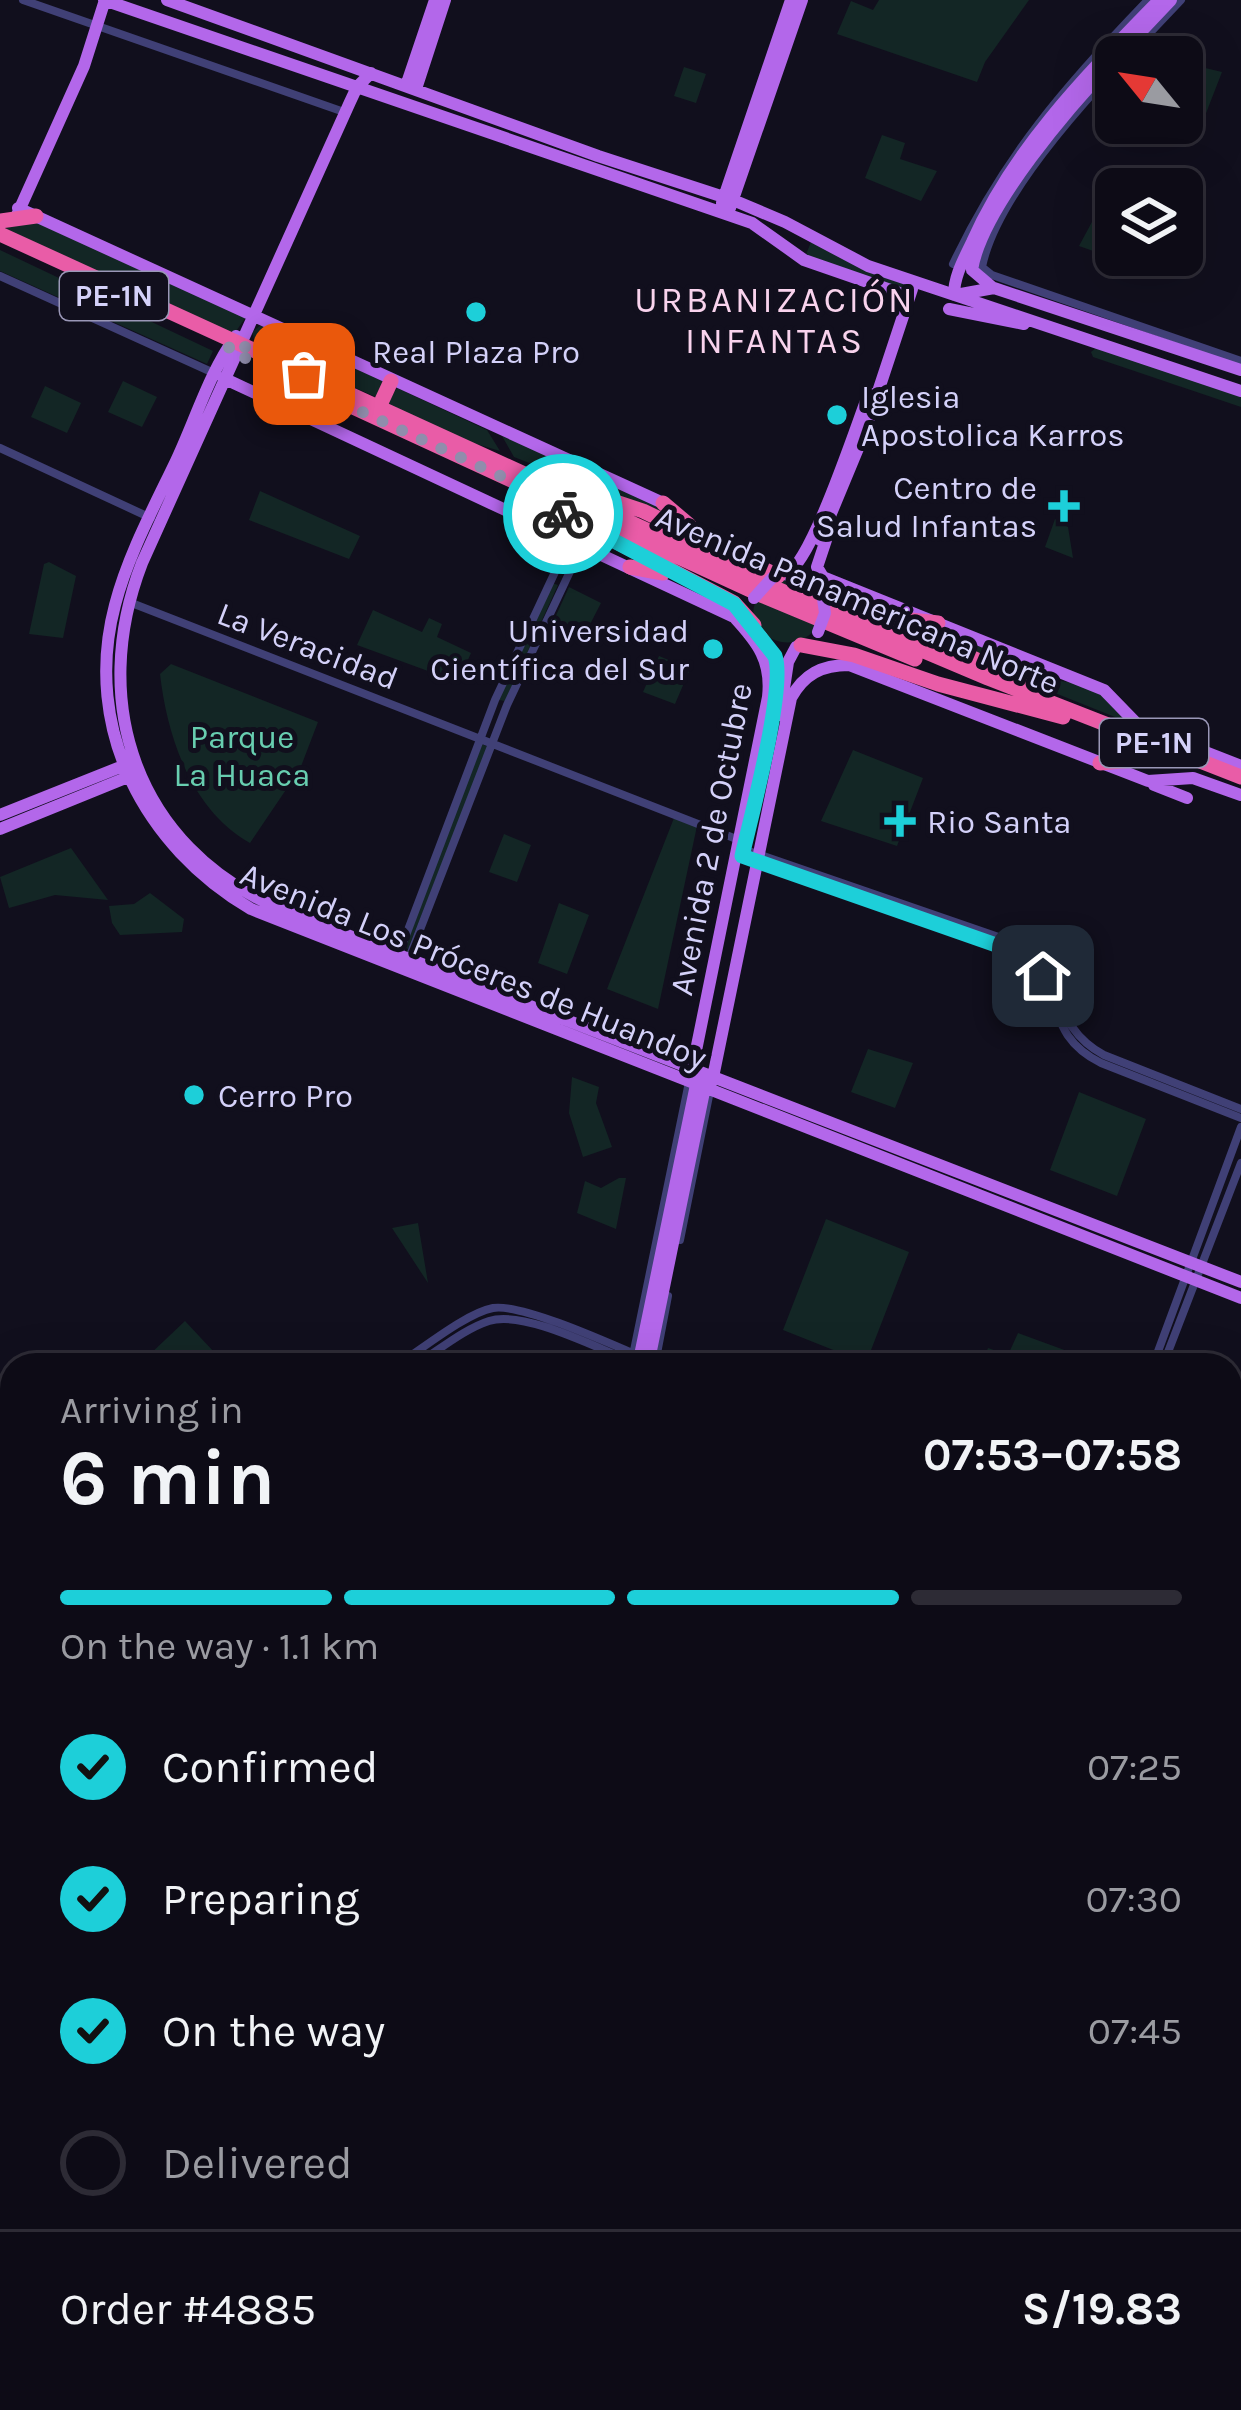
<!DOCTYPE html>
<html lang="en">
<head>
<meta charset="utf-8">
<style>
	body { margin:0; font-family:Karla,sans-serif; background:#1b1923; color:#f1f3f6; height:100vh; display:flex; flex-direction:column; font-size:45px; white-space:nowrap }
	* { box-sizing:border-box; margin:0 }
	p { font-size:39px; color:#9a9ba1 }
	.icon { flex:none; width:66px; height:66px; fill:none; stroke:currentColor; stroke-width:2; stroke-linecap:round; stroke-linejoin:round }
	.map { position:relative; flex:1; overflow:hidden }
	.details { position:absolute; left:0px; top:1353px; width:1242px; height:1059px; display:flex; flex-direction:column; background:#0d0b16; border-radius:36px 36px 0 0; box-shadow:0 12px 48px #0002,0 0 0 3px #2d2b35 }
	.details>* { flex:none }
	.needle { width:78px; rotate:300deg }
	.controls { position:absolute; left:1095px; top:36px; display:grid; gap:24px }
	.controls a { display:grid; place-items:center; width:108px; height:108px; border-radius:18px; background:#0d0b16; box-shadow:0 12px 48px #0002,0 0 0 3px #2d2b35; font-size:60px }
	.pin { position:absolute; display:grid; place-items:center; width:102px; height:102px; color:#fff; margin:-51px; border-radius:24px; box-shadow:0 6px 18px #0006 }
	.courier { position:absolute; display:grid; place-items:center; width:120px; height:120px; margin:-60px; border:9px solid #1dcfd9; border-radius:50%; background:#fff; color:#222; box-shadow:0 3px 15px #0007 }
	.head em { font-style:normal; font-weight:700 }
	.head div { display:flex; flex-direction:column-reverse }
	.head { display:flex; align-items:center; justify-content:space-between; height:204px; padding:0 60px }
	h1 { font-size:78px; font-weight:700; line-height:90px }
	.bar { display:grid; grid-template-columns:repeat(4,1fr); gap:18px 12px; align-content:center; height:144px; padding:0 60px }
	.bar i { height:15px; border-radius:9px; background:#2d2b35 }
	.bar .active { background:#1dcfd9 }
	.bar p { grid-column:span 4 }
	.line { display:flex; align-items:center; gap:30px; padding:0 60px; border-top:3px solid #2d2b35 }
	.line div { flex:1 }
	ol { padding:0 60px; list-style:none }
	li { display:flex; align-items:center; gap:36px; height:132px }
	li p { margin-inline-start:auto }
	li .icon { padding:12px; border-radius:50%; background:#1dcfd9; color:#111; stroke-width:4 }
	li:last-child { color:#9a9ba1 }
	li i { width:66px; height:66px; border:6px solid #2d2b35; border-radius:50% }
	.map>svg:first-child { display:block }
</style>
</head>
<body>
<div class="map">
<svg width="1241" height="2410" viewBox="0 0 1241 2410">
	<rect width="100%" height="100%" fill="#110f1d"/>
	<path fill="#132625" d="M879,0H1029L985,62L977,82L837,34L851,1L873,10Z
		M1185,54L1197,66L1222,72L1203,121L1182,113V57Z
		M684,67L706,74L696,103L674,96Z
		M882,135L905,143L900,159L937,171L921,201L865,178Z
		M1100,207L1116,212V259L1079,246Z
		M34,220L246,317L234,334L0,226Z
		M811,242L906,281L907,287L902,291L805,257Z
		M0,250L213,351L207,364L0,271Z
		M261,325L386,383L378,398L255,343L252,332Z
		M1097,347L1241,395V407L1093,357L1091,352Z
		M123,381L157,397L142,427L108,412Z
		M45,386L81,403L67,433L31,417Z
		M397,388L487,430L500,451L473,443L385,404Z
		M502,436L653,501L690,526L514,457Z
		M260,491L360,536L349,559L249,520Z
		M1055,519L1068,527L1073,558L1045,547Z
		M49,562L76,576L63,638L29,634L44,564Z
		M785,578L796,579L814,591V631C782,662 736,623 760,595C766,588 778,583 785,578Z
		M552,583L558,585L505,701L499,700Z
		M569,587L601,603L584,636L553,622Z
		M373,610L422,632L429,618L442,624L437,637L471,653L458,682L357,645Z
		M919,626L939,627L1060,681C1095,684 1108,697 1130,723L1040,687Z
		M659,656L690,669L675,704L643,692Z
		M171,664L318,722L300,769L250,843C191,810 167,736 160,674Z
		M482,744L488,747L408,949L404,947Z
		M853,750L923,778L897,846L821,821Z
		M674,818L697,826L658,1009L607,989Z
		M504,834L531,845L517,882L489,872Z
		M71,848L108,900L55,895L9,908L0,877Z
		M150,893L184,919L182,932L120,935L112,923L109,906L134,904Z
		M559,903L589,915L567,974L538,963Z
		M868,1049L913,1063L895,1108L851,1092Z
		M572,1077L599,1087L596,1103L612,1147L583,1157L569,1113Z
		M1079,1092L1146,1119L1117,1196L1050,1170Z
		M619,1178H626L616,1229L577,1213L585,1181L601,1188Z
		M826,1219L909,1252L866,1363L783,1330Z
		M418,1223L428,1283L392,1228Z
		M185,1321L214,1352L199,1365H152L146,1358Z
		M1018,1333L1067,1351L1062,1365H982L988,1348L1008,1355Z"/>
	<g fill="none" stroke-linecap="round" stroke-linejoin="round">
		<path stroke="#404076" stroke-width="8" d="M23,0L344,112
			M1127,57L1181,0
			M1116,68C1071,116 995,202 982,267L992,275L1241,361
			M953,264C1004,156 1066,85 1148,0
			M0,276L216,374
			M0,448L151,518
			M129,602L739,840
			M737,847L1019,944C1067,973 1047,1024 1104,1055L1241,1109
			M737,855L1028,958C1065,994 1044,1034 1101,1063L1241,1118
			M409,958L507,705L582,546
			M397,959L495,700L570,540
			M680,1240L709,1096
			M655,1364L668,1296
			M397,1365C421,1350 466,1313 493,1308C525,1303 626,1351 660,1365
			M415,1365C438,1351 464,1329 489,1321C525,1310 598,1349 633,1362
			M631,1365L689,1082
			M1153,1365L1241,1127
			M1163,1365L1241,1163
			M1230,1587L1241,1591
			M1230,1595L1241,1599
			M0,1717L12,1714
			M0,1724L12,1721
			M4,1960L12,2000
			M0,1970L12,2025
			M1230,1997L1241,2001
			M1230,2348L1241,2346
			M1230,2355L1241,2353
			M306,2400L309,2410
			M865,2400L867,2410
			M979,2400H989
			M636,2410L644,2400"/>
		<path stroke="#b367ea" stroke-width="12" d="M104,0L752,223L804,260L905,295
			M167,0L598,156L733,200L785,222L868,266L1241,391
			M1117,57L1171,0
			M371,73L357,87L350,102L142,563C88,703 136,846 278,908L1241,1282
			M406,86L435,0
			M416,89L445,0
			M722,203L791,0
			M18,208L663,503
			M730,208L802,0
			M17,215L84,66L105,0
			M992,287L972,270C982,207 1072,104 1116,58
			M961,294L994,288L1241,370
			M954,295C954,276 964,259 972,242C1014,147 1087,74 1159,0
			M949,309L1024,324
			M236,336C210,371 195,421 176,461C154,507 128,555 115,605C82,729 145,847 251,909L1241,1298
			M223,378L734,617C758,643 772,661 768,697L691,1075
			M824,533L826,540L817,567L823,577L1104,690L1139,726L1241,766
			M820,540L864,434L912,289
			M784,574L805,578L821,596
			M786,574C812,563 856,426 869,393
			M761,636L778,665L777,683
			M780,715L788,662L796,647
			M1154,785L1187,798
			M0,815L128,764
			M0,829L133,775
			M712,1082L791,698C804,674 822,665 849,665L1148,781L1193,778L1241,795
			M638,1365L697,1080
			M648,1365L706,1082
			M1230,1651L1241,1644
			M1230,1662L1241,1655
			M0,1941L4,1960
			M1230,2008L1241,2013
			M1230,2027L1241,2032"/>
		<path stroke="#e95ca7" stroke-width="15" d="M0,221L36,216
			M0,234L756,580L988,678L1241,777
			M329,396L761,595L915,659
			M379,407L391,381
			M577,489L643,511L778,576
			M663,503L689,525
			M571,518L734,603L754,625
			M630,567L663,573
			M820,592L871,608L1022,682
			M911,620L938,623
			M801,645L854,655L938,684L1063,717
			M1100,763L1164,757"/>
		<path stroke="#b367ea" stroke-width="12" d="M754,598L772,578
			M818,632L825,613L823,599"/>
	</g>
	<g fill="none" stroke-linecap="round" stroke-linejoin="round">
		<path stroke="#908dac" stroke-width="12" stroke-dasharray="0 21.6" d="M304,374L232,341L228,350L518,484L563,514"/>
		<path stroke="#1dcfd9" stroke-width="15" d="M563,514L734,604L775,656C786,687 751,817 742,856L1016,952L1028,958L1043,976"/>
	</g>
	<g fill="#1dcfd9" stroke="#110f1d" stroke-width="4.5">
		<circle cx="476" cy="312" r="12"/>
		<circle cx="837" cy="415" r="12"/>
		<path d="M1058 488h12v12h12v12h-12v12h-12v-12h-12v-12h12z"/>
		<circle cx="713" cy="649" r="12"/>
		<path d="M894 803h12v12h12v12h-12v12h-12v-12h-12v-12h12z"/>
		<circle cx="194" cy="1095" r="12"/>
	</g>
	<g text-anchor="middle" stroke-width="10" stroke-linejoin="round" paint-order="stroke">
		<g fill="#110f1d" stroke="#9a97b7" stroke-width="3">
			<rect x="60" y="272" width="108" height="48" rx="9"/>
			<rect x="1100" y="719" width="108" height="48" rx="9"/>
		</g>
		<g font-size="30" font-weight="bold" fill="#d4d1f9">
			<text x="114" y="306">PE-1N</text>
			<text x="1154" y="753">PE-1N</text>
		</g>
		<g font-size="33" fill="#d4d1f9" stroke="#110f1d" text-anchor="start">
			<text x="476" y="363" text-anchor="middle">Real Plaza Pro</text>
			<text x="861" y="408">Iglesia<tspan x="861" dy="38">Apostolica Karros</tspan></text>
			<text x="1037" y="499" text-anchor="end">Centro de<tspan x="1037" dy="38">Salud Infantas</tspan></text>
			<text x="689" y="642" text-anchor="end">Universidad<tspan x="689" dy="38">Científica del Sur</tspan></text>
			<text x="927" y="833">Rio Santa</text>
			<text x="218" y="1107">Cerro Pro</text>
		</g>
		<g font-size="33" fill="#d4d1f9" stroke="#110f1d">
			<text transform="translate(858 599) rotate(23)" y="12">Avenida Panamericana Norte</text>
			<text transform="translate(308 645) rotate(21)" y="12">La Veracidad</text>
			<text transform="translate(710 839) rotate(-79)" y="12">Avenida 2 de Octubre</text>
			<text transform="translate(474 965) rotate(22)" y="12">Avenida Los Próceres de Huandoy</text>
		</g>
		<g font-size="33" fill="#68ceb0" stroke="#110f1d">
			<text x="242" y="748">Parque<tspan x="242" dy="38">La Huaca</tspan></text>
		</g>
		<g font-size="36" letter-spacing="3" fill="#f9d3ed" stroke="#110f1d">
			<text x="775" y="312">URBANIZACIÓN<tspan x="775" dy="41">INFANTAS</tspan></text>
		</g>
	</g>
</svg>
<div class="controls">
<a><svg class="needle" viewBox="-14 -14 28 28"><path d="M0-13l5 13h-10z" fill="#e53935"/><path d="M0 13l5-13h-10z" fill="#9a9ba1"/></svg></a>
<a><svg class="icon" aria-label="layers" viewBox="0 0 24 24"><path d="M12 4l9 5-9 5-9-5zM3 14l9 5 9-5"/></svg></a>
</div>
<div class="pin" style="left:304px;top:374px;background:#ea580c"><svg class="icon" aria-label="bag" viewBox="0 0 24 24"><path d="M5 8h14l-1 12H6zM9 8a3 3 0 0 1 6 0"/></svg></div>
<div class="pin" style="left:1043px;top:976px;background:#1f2937"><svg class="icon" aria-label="home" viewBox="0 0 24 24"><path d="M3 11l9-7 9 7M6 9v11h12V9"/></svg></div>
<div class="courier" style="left:563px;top:514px"><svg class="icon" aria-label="bike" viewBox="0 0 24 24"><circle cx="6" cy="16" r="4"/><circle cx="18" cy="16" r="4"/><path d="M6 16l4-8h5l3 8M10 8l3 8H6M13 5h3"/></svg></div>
<section class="details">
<div class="head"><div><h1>6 min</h1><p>Arriving in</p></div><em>07:53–07:58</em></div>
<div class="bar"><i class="active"></i><i class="active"></i><i class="active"></i><i></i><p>On the way · 1.1 km</p></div>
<ol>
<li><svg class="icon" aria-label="check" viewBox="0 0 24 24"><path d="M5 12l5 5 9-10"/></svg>Confirmed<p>07:25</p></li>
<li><svg class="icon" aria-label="check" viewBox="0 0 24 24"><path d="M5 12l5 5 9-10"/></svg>Preparing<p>07:30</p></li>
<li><svg class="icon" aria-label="check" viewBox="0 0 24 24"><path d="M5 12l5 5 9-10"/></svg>On the way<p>07:45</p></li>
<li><i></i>Delivered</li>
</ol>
<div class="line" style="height:156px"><div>Order #4885</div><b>S/19.83</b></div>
</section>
</div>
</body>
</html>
